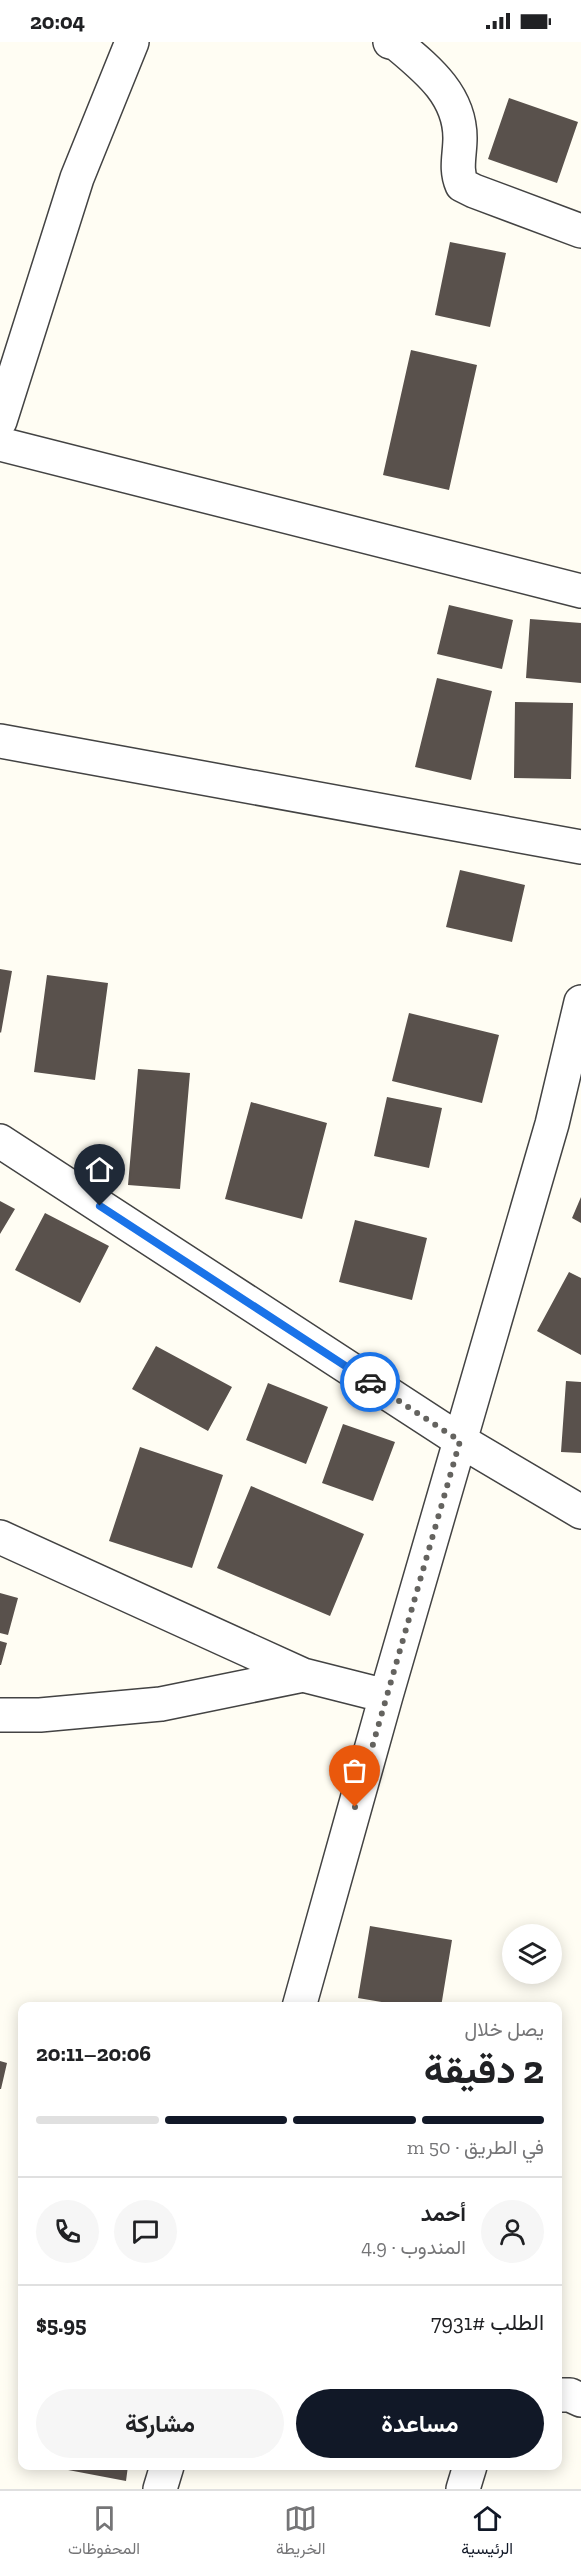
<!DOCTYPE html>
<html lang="ar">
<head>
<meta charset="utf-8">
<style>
	body { margin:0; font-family:"Zilla Slab",Vazirmatn,serif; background:#f6f6f6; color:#202124; direction:rtl; height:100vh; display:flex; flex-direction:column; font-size:22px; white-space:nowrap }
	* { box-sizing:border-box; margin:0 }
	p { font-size:20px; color:#757577 }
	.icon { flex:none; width:33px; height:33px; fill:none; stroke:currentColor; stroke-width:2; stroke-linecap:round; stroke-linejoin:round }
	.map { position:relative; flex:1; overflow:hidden; direction:ltr }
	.panel { position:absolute; left:18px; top:1960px; width:544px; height:468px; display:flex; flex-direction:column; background:#fff; border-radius:12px; box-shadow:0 3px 15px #0003; direction:rtl }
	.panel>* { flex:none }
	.tools { position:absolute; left:502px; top:1882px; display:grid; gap:12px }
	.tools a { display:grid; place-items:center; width:60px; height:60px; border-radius:50%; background:#fff; box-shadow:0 3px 15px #0003; font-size:30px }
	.pin { position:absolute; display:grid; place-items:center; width:51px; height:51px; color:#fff; margin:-62px -26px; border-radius:50% 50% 50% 0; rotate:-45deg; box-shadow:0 0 6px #0007 }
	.pin .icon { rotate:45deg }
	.courier { position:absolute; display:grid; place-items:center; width:60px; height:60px; margin:-30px; border:4px solid #1a73e8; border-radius:50%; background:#fff; color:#222; box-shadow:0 2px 8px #0007 }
	.summary em { font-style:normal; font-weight:700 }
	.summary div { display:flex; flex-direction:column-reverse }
	.summary { display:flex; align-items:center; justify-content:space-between; height:102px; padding:0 18px }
	h1 { font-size:39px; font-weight:700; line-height:45px }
	.bar { display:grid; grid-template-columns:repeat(4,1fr); gap:9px 6px; align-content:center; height:72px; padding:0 18px }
	.bar i { height:8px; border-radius:4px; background:#e0e0e0 }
	.bar .selected { background:#111827 }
	.bar p { grid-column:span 4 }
	.line { display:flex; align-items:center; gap:15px; padding:0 18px; border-top:2px solid #e0e0e0 }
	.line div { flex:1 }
	.round { display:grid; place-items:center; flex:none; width:63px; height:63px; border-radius:32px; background:#f6f6f6 }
	.cta { display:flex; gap:12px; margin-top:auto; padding:12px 18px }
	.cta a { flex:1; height:69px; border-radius:36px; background:#111827; color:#fff; font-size:24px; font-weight:700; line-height:69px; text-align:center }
	.cta a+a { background:#f6f6f6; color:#202124 }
	.status { display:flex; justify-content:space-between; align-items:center; height:42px; padding:0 30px; background:#fff; direction:ltr }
	.status svg { height:16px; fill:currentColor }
	.dock { display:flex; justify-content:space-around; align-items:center; height:84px; border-top:2px solid #e0e0e0; background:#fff; font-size:16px; color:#757577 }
	.dock a { display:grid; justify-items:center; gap:3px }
	.dock .selected { color:#111827 }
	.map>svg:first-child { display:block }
</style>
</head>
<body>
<div class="status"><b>20:04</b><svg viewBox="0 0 49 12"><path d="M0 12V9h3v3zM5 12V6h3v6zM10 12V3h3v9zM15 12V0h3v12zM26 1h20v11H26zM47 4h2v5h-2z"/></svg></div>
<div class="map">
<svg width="581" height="2447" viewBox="0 0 581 2447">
	<rect width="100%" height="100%" fill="#fffdf3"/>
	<path fill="#59514c" d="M509,56L578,80L557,141L488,117Z
		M450,200L506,211L490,285L435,273Z
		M411,308L477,323L449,448L383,433Z
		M449,563L513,578L502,627L437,612Z
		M530,577L581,581V641L526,636Z
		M437,636L492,649L471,738L415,725Z
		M515,660L573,661L571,737L514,736Z
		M460,828L525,843L512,900L446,885Z
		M0,927L12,929L1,991L0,990Z
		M47,933L108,941L95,1038L34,1030Z
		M409,971L499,993L482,1061L392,1039Z
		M138,1027L190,1031L180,1147L128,1143Z
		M387,1055L442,1066L429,1126L374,1114Z
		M251,1060L327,1081L302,1177L225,1157Z
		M581,1155V1181L572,1176Z
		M0,1159L15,1167L0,1192Z
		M45,1171L109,1204L80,1261L15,1228Z
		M355,1178L427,1196L412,1258L339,1240Z
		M569,1230L581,1236V1313L537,1289Z
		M156,1304L232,1345L208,1389L132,1347Z
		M566,1339L581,1340V1411L561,1410Z
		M268,1341L328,1365L306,1422L246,1398Z
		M343,1382L395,1400L373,1459L322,1441Z
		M140,1405L223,1433L192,1526L109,1499Z
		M251,1444L364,1492L330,1574L217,1526Z
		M0,1551L18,1556L8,1593L0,1591Z
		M0,1599L7,1601L1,1623H0Z
		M370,1884L452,1898L441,1965H411L358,1956Z
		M0,2019L7,2021L1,2047H0Z
		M47,2424H128L126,2439Z"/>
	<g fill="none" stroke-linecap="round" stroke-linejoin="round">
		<defs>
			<path id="street" d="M390,0L397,2C427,27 460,53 460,96C460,113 455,127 462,143L474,149L581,189
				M0,379L77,136L132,0
				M0,402L581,549
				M0,699L581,805
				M0,1099L461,1399L581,1470
				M0,1495L303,1633L386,1654
				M0,1673H40L161,1662L303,1633
				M299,1965L386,1654L552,1082L581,960
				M558,2353H570L581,2358
				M160,2447L167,2424
				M463,2447L470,2424"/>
		</defs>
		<use href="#street" stroke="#434343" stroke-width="36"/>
		<use href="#street" stroke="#fff" stroke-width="33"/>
	</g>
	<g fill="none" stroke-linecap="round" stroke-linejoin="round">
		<path stroke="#64635f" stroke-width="6" stroke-dasharray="0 10.8" d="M355,1765L460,1399L370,1340"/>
		<path stroke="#1a73e8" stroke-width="8" d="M100,1164L370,1340"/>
	</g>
</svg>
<div class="tools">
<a><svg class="icon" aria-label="layers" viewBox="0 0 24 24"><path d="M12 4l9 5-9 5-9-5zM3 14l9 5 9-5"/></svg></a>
</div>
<div class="pin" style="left:355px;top:1765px;background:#ea580c"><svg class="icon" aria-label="bag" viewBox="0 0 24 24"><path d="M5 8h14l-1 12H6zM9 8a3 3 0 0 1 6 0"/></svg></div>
<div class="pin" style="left:100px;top:1164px;background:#1f2937"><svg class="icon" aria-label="home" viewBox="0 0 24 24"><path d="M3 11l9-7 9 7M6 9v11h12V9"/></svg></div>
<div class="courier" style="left:370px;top:1340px"><svg class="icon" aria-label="car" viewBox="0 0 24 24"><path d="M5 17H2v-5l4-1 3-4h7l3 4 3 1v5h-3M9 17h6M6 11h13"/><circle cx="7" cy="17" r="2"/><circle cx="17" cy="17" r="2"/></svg></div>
<section class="panel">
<div class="summary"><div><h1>2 دقيقة</h1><p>يصل خلال</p></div><em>20:06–20:11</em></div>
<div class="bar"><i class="selected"></i><i class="selected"></i><i class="selected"></i><i></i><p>في الطريق · 50 m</p></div>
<div class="line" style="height:108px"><a class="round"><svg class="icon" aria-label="person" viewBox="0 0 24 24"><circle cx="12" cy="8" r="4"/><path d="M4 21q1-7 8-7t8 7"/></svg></a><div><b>أحمد</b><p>المندوب · 4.9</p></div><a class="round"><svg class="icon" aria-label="chat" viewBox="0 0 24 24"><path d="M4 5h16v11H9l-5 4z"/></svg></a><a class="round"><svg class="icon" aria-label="phone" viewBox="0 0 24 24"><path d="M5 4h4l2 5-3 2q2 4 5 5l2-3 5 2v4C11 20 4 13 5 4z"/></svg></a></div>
<div class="line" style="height:78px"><div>الطلب #7931</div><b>$5.95</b></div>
<div class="cta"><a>مساعدة</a><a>مشاركة</a></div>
</section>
</div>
<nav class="dock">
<a class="selected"><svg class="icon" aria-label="home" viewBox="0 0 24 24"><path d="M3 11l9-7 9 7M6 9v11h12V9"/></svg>الرئيسية</a>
<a><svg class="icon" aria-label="map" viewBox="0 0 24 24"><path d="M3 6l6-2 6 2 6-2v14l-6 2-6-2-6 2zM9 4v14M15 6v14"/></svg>الخريطة</a>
<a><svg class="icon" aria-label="saved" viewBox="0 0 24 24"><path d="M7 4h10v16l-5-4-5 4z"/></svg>المحفوظات</a>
</nav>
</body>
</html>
